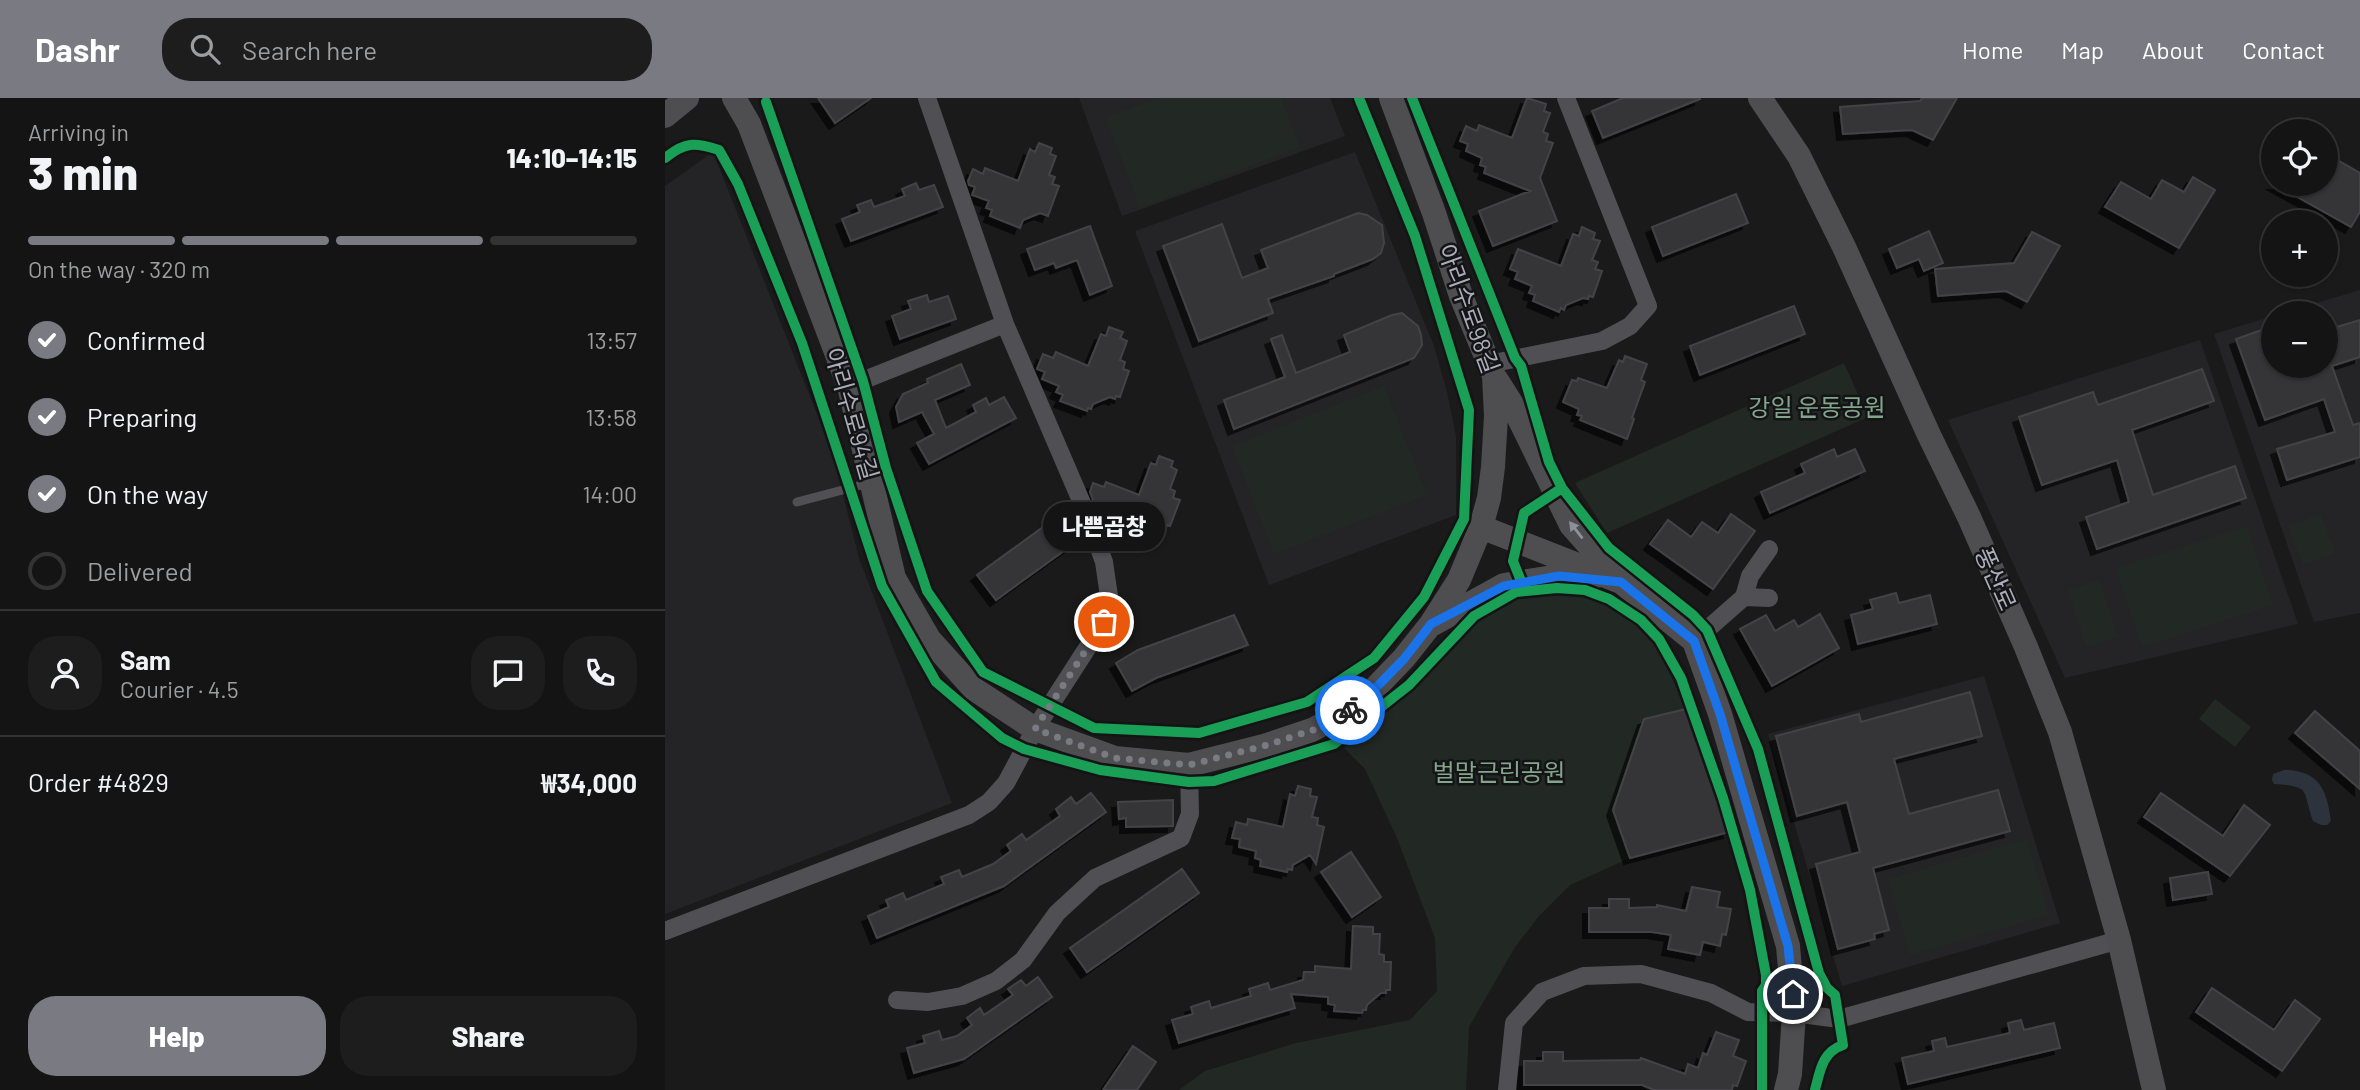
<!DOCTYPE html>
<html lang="en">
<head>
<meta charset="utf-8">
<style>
	body { margin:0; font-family:Barlow,"Noto Sans KR",sans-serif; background:#1d1d1d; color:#f1f3f6; height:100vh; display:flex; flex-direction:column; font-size:26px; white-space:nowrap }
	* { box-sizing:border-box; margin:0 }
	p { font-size:23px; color:#9d9ea0 }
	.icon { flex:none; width:38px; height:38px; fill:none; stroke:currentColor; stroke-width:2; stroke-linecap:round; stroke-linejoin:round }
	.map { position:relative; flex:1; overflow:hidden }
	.details { display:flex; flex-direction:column; background:#141414; width:665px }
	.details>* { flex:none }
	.fabs { position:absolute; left:1596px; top:21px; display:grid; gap:14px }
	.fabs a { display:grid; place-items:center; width:77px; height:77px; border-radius:50%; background:#141414; box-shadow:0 2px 5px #0004,0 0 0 2px #333334; font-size:35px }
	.pin { position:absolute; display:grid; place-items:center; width:60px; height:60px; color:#fff; margin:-30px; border:4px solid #fff; border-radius:50%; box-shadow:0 2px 7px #0007 }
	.courier { position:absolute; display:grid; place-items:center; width:70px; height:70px; margin:-35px; border:5px solid #1a73e8; border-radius:50%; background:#fff; color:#222; box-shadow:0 2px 9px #0007 }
	.bubble { position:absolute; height:49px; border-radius:24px; background:#141414; box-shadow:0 2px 5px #0004,0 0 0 2px #333334; font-size:23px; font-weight:800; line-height:49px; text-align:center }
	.head em { font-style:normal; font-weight:800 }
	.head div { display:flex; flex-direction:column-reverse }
	.head { display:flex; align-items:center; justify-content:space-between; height:119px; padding:0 28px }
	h1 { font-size:46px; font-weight:800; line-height:52px }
	.bar { display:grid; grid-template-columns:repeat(4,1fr); gap:10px 7px; align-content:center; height:84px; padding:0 28px }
	.bar i { height:9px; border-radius:5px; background:#333334 }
	.bar .active { background:#797a82 }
	.bar p { grid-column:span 4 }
	.line { display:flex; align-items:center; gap:18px; padding:0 28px; border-top:2px solid #333334 }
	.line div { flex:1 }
	.round { display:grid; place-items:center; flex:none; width:74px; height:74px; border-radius:28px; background:#1d1d1d }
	ol { padding:0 28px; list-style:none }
	li { display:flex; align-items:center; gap:21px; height:77px }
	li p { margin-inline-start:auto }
	li .icon { padding:7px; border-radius:50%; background:#797a82; color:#fff; stroke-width:4 }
	li:last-child { color:#9d9ea0 }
	li i { width:38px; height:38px; border:4px solid #333334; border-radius:50% }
	.action { display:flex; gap:14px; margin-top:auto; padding:14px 28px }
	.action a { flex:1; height:80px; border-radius:28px; background:#797a82; color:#fff; font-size:28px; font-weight:800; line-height:80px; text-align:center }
	.action a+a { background:#1d1d1d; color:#f1f3f6 }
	header { display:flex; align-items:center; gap:42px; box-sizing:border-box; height:98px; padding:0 35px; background:#797a82; color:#fff }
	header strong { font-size:33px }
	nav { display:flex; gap:38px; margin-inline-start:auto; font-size:24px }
	.search { width:490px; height:63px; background:#1d1d1d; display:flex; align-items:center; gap:18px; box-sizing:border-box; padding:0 24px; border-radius:28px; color:#9d9ea0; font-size:26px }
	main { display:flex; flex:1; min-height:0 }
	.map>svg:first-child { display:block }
</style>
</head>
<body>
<header>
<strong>Dashr</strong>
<div class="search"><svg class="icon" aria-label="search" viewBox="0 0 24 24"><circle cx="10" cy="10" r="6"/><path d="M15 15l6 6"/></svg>Search here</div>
<nav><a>Home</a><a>Map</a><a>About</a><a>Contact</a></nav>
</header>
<main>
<section class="details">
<div class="head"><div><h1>3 min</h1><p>Arriving in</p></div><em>14:10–14:15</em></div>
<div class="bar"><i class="active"></i><i class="active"></i><i class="active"></i><i></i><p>On the way · 320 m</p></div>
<ol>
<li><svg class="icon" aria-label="check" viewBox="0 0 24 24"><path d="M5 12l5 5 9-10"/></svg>Confirmed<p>13:57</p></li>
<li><svg class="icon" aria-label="check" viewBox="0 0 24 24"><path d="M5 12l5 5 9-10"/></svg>Preparing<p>13:58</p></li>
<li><svg class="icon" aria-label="check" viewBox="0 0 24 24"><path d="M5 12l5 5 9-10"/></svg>On the way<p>14:00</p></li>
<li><i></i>Delivered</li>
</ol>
<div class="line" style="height:126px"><a class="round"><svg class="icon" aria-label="person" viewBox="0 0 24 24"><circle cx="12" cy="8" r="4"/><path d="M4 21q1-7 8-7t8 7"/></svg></a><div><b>Sam</b><p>Courier · 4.5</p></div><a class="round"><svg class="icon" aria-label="chat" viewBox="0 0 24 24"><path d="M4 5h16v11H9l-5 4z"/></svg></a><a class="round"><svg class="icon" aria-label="phone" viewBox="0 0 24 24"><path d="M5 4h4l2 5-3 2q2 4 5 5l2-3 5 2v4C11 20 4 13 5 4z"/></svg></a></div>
<div class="line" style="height:91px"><div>Order #4829</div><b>₩34,000</b></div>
<div class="action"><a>Help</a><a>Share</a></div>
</section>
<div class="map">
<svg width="1695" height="992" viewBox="0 0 1695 992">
	<defs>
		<filter id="shadow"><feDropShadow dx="-6" dy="6" stdDeviation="0" flood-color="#0009"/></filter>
	</defs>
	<rect width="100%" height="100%" fill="#1a1a1a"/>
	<path fill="#242426" d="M414,0H665L680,38L457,118Z
		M48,54L167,354L194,460L287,705L0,816V88Z
		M690,54L769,248L782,294L791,338V417L604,487L470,133Z
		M1695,192V515L1649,524L1549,236L1608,218V268H1661V215H1618Z
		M1535,242L1633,526L1400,580L1283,322Z
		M1319,578L1395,825L1177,888L1103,636Z"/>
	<path fill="#222924" d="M492,0H616L635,49L475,110L441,20Z
		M1179,265L1203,319L942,435L910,385Z
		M719,288L762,397L609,456L567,348Z
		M1656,416L1670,455L1638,467L1623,428Z
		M1582,428L1608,507L1477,549L1451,470Z
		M1434,482L1453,539L1422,549L1403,492Z
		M875,494L918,495L954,509L986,534L1021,611L979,621L948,712L965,760L905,787L874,818L850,849L804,929L801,992H514L540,973L631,945L745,922L772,893L770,840L732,740L700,671L679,650L749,588L801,529L841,504Z
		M1550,601L1586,629L1570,649L1534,621Z
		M1362,741L1384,817L1245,857L1223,781Z"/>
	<path fill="#2d333c" d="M1619,672C1654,672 1662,692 1666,723L1662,727H1656L1648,723C1637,692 1647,688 1609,686L1607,682L1608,676Z"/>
	<path fill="#363638" stroke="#434346" stroke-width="2" filter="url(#shadow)" d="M153,0H206L170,25Z
		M862,0L881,6L879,13L885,15L878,34L883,36L881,43L888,45L875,80L892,123L828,148L814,113L865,93L819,75L821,69L815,67L817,60L801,53L803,46L795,43L801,28L812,33L814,27L847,40Z
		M958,0H1035V1L938,40L927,13Z
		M1257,0H1292L1268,42L1247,32L1178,36L1175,9L1255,3Z
		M374,45L387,50L385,56L391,58L384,77L390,79L387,86L394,88L383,118L375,115L358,122L355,130L325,118L327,112L321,110L324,103L307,97L310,89L304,87L303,83L308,71L318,76L320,70L353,83L365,51L370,54Z
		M1669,60L1695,75V114L1686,129L1609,86H1661V75Z
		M1528,79L1550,92L1514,150L1440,109L1456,84L1486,101L1497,82L1519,94Z
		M251,85L254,92L269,87L278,109L186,143L177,121L195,114L192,107L206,102L209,109L240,98L237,91Z
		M1071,96L1083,125L998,158L987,129Z
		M693,115L702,117L717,127L719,145L716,155L708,161L669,176V178L603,201L608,215L534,243L498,148L557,126L577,180L603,170L596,152Z
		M425,128L447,188L425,197L412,162L391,170L389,165L370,172L362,151Z
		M917,129L930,135L928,141L935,143L927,162L933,164L930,171L937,173L928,199L924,198L923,201L918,200L901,207L899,212L896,210L894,214L868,203L870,197L864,195L867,188L850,181L853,174L845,171L853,151L896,168L908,136L914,138Z
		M1264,133L1278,165L1259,173L1254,161L1232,170L1224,151Z
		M1367,134L1395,148L1362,204L1341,193L1273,198L1270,171L1349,165Z
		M262,197L264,204L283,198L291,221L235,241L227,218L246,211L243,203Z
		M1129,208L1140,236L1035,277L1025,248Z
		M737,215L753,228L756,237L757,247L749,260L569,331L559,302L620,279L606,241L617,237L631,275L685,254L679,237L727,217Z
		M1695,222V259L1667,268L1688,327L1695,325V359L1622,382L1612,351L1670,334L1659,301L1600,322L1571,241L1608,228V268H1661V232Z
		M444,229L458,234L455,240L462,243L455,262L460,264L458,271L464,273L455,299L451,298L450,301L445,299L428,306L426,311L423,310L422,313L395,303L398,297L391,294L394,288L377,281L380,274L372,271L378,256L388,260L391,254L423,268L436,236L441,238Z
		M960,258L982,266L976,282L980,284L967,320L969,321L962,341L915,322L917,318L912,317L914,311L898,304L907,282L912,283L913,280L942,290L954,262L958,264Z
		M296,266L305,287L270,302L281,330L311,314L308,307L321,300L324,307L339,299L351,320L264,366L252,345L269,336L257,314L234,324L231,309L238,296L263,285L262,281Z
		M1537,271L1549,303L1467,332L1488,397L1570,368L1581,400L1432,451L1421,419L1464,404L1452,362L1377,387L1354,319L1428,294L1433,307Z
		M1169,351L1172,359L1190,351L1200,373L1105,415L1096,394L1140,375L1136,366Z
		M494,358L508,363L506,369L512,372L505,391L510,393L508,400L515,402L505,428L502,427L501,430L496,428L479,435L477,440L473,439L472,442L446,432L448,426L442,423L444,417L432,412L425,394L428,385L439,389L441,384L474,397L486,365L491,367Z
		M1066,416L1090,433L1048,491L985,446L1003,422L1026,439L1037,424L1053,435Z
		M389,421L407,447L331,502L312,477Z
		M1231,495L1234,505L1265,497L1272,526L1193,546L1186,517L1208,511L1205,502Z
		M1155,516L1174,550L1107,588L1075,531L1101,517L1110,533L1129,522L1133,529Z
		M569,517L583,547L491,580L467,593L451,565L473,552Z
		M1305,594L1317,638L1229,661L1244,716L1333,692L1345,733L1208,770L1224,832L1209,836L1210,841L1173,851L1151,766L1195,754L1182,704L1132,718L1111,638L1194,616L1196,624Z
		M1021,611L1064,734L965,760L948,712L979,621Z
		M1650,613L1695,653V691L1630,635Z
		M633,688L646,691L645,698L652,699L647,719L653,720L652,727L659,729L651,766L645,757L628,767L627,772L623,771L622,774L595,768L596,762L590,760L591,753L574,749L575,741L567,740L571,724L582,727L583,721L618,729L625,696L630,698Z
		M426,695L441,714L339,788L212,840L203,818L224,809L221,802L238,795L241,802L279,786L276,779L294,772L297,779L328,766L346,753L342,747L357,736L361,742L395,718L391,711L406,699L411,706Z
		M1496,695L1558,738L1579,707L1605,727L1565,778L1479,719Z
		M508,702V728L461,729V720L454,721L453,704Z
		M686,754L716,799L687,819L656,774Z
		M517,771L534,795L422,874L405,850Z
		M1543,774L1547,796L1508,802L1505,780Z
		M1027,789L1055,794L1052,809L1066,811L1061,837L1057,836L1055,848L1038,844L1035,857L1003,851L1006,837L987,834H924V810H944V801H964V810L992,809V807L1021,813Z
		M688,828L708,829V836H715L714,856L719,857V864H726L725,892H721V895H716L702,907L701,912H698L697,915L669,913L670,907L663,906V899L626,896L630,910L514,945L507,922L528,916L526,909L544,903L546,910L586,898L584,891L603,885L605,892L638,882L639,874H650V868L686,871Z
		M373,879L387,899L299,961L249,975L242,950L260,945L258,938L274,933L277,942L292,938L307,927L302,920L315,910L319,917L348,897L343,891L356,882L361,888Z
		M1547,890L1609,932L1630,902L1655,921L1617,973L1531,914Z
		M1356,922L1359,932L1389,925L1395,950L1243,986L1237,960L1269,953L1267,943L1280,940L1282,949L1345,935L1343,925Z
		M1051,934L1074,942L1068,958L1081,963L1072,988L1068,987L1067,992H989L977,987H859V963H878V954H898V963L975,962L976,960L1020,976L1023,966L1033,970L1038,955L1042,957Z
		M468,948L491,964L472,992H438Z"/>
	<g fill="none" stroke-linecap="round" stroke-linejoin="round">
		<path stroke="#505054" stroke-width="9" d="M132,404L204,385"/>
		<path stroke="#505054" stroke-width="18" d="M824,266L937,243L965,228L983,208L901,0
			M184,288L340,226
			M1079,499L1104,500
			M1029,543L1079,499L1085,478L1104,451
			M0,833L304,717L324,704L341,685L370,631L439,524L444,498L439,464L423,419L340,226L262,0
			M232,902L263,904L297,898L331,883L358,862L392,815L430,780L516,740L525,716L524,667
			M842,992L849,925L877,894L919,878L976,876L1046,895L1083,914L1129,915L1174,921L1454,842"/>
		<path stroke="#4e4e51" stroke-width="24" d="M69,0L84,26L184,288L229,480L264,541L309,591L370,631L450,660L524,667L599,648L647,632L694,607L739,560L766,526L794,482L816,429L824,400L828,369L831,318L829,278L796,198L769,115L726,0
			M1095,0L1134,58L1179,149L1264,337L1304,419L1361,549L1395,634L1454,842L1489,992
			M0,18L22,0
			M831,281L848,308L906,427L952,479
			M816,429L956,484L1029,543L1055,616L1123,848L1129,915L1125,976L1121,992
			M768,526L839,487L894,478L927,481"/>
		<defs>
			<path id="cycleway" d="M747,0L850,260L856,268L884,364L897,390L944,450L1028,517L1042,532L1093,651L1154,875L1162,890L1170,897L1178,947C1157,954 1155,973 1150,992
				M101,4L198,283L221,370L262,493L318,574L429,630L534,635L642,604L709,560L759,499L799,421L804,312L750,138L694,0
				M0,60C20,44 29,44 54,52L73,86L137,245L217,488L271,584L337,640L359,651L435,672L524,684L549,683L669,646L744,587L809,518L851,494L892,490L920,492L944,501L976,522L994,541L1016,580L1058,700L1085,792L1101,877V887L1097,893V992
				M860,493L848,463L859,415L897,390"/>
		</defs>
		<use href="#cycleway" stroke="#141416" stroke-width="15"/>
		<use href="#cycleway" stroke="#1a9f57" stroke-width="10"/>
	</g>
	<defs><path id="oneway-solid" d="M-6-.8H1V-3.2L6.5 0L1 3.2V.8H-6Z" transform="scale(1.75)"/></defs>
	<use fill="#90909a" href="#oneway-solid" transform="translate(911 432) rotate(-128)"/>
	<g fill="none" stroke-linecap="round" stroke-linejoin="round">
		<path stroke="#797a82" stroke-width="7" stroke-dasharray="0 12.6" d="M439,524L370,631L450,660L524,667L599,648L648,632L685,612"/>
		<path stroke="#1a73e8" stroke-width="9" d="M685,612L694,607L739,561L766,526L839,488L894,478L956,484L1029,543L1055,616L1123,848L1128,896"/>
	</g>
	<g text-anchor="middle" stroke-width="5" stroke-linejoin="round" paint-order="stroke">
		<g font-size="24" fill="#acadba" stroke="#141416">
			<text transform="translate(803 211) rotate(70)" y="8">아리수로98길</text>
			<text transform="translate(186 316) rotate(74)" y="8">아리수로94길</text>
			<text transform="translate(1330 481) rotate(66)" y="8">풍산로</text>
		</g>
		<g font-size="24" fill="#83a58c" stroke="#141416">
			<text x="1152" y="318">강일 운동공원</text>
			<text x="834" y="683">벌말근린공원</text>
		</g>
	</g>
</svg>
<div class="fabs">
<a><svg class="icon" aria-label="locate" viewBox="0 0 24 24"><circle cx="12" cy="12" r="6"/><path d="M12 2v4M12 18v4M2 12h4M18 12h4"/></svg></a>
<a>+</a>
<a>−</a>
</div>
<div class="pin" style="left:439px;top:524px;background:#ea580c"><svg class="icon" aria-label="bag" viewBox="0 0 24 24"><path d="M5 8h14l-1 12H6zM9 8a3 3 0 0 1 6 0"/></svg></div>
<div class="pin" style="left:1128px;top:896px;background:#1f2937"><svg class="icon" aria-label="home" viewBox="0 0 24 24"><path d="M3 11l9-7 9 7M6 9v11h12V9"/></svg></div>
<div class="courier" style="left:685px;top:612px"><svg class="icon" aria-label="bike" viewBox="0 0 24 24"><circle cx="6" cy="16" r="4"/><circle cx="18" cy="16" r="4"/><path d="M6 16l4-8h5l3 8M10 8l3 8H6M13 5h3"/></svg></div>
<div class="bubble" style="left:378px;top:404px;width:122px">나쁜곱창</div>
</div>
</main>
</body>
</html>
